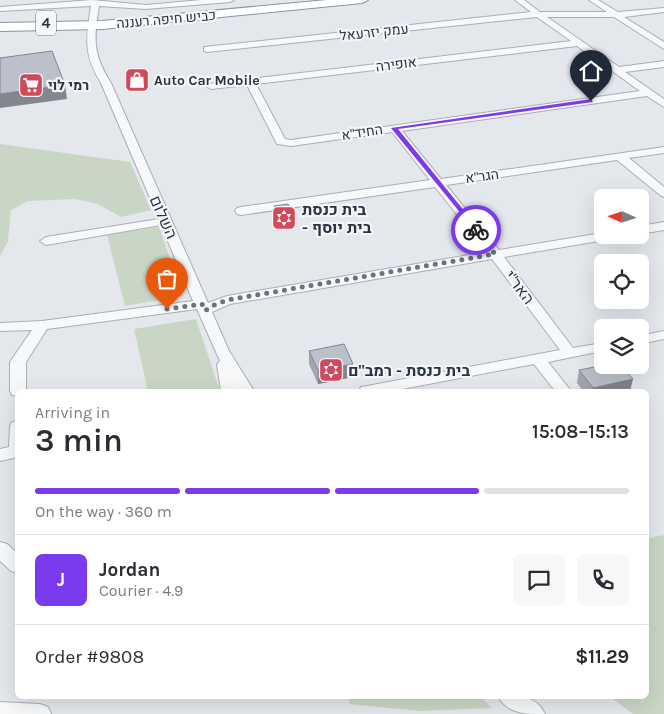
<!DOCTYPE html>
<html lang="en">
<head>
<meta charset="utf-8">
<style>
	body { margin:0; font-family:Karla,Heebo,sans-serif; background:#f7f7f7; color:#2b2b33; height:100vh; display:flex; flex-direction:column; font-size:19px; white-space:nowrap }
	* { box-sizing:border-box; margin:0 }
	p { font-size:16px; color:#7c7c81 }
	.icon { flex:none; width:28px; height:28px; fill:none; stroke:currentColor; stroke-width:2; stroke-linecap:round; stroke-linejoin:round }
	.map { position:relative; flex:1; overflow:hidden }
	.side { position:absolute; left:15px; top:389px; width:634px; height:310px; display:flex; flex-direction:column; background:#fff; border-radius:8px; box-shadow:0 5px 20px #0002 }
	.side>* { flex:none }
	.needle { width:32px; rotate:273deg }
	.tools { position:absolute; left:594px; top:189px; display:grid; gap:10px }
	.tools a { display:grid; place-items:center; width:55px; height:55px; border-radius:8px; background:#fff; box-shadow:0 5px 20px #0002; font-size:25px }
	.pin { position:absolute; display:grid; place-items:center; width:42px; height:42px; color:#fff; margin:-51px -21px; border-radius:50% 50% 50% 0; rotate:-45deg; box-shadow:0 0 5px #0007 }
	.pin .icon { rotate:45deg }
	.courier { position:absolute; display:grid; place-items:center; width:50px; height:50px; margin:-25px; border:4px solid #7c3aed; border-radius:50%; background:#fff; color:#222; box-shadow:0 1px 6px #0007 }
	.headline em { font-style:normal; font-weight:600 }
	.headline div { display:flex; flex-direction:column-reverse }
	.headline { display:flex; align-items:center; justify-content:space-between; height:85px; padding:0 20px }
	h1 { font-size:32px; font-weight:600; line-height:38px }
	.bar { display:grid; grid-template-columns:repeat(4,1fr); gap:8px 5px; align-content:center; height:60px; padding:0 20px }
	.bar i { height:6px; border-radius:4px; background:#e1e1e2 }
	.bar .on { background:#7c3aed }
	.bar p { grid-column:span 4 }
	.line { display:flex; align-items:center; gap:12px; padding:0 20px; border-top:1px solid #e1e1e2 }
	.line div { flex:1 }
	.round { display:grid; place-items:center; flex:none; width:52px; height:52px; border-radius:8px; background:#f7f7f7 }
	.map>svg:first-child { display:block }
</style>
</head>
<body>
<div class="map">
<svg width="664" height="714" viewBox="0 0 664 714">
	<rect width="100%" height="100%" fill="#e4e7ec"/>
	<path fill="#c9d6c5" d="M0,144L130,162L151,210L121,217L98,204L75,199L28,201L11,210L8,241L0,256Z
		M159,227L183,296L125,306L107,235Z
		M196,319L220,391H148L134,329Z
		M664,535V714H633L609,696H646V539Z
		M350,696H480L492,708L419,711L349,704Z"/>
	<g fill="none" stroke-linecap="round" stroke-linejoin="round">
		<defs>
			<path id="minor" d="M92,0L146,5L201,0H234L230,2L146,9L99,6C94,38 92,54 111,83L208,303L227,296L487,252L435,187L241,215L237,214L235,211L237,208L241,207L430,180L392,132L291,146L277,144L247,85L211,89L206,86L208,84L571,41L537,17L207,52L204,51V47L531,12L515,0H524L540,12H607L589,0H598L618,12L664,8V12L624,17L664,42V49L614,17H547L619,67L664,61V67L625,72L664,99V107L647,96L402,131L441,179L664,147V153L629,158L664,187V197L660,195L617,160L446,185L499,250L602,233V235H617L611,239L504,257L573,348L602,343V351L548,362L571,391H555L534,364L392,391H359L361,387L367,386L560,350L492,259L230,304L212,312L229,351L254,391H238L236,388L237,391H221L217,364L220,361L197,309L47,329L26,362V391H18V396L12,395L10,391V362L32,330L0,331V323L42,321L193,301L161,225L46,245L40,241L46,237L159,219L101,83C83,54 86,38 91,6L0,11V7ZM577,46L640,91L291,140L285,139L256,84Z
				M664,222V230L640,234V226Z
				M664,331V339L640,344V336Z
				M18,421V457L0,461V449L9,447L10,426L12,422Z
				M0,542L7,544L18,554V573L11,571L0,561Z
				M498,696C517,696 536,694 545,714C526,714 507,714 498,696Z
				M0,702L40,704L48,707L51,714H0Z"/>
			<path id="highway" d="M327,0H368L362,3L102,29L0,31V23L102,21Z"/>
		</defs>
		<use href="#minor" stroke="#a9aeb7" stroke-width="2"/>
		<use href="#highway" stroke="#8b94a3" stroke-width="2"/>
		<use href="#minor" fill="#f7f8fa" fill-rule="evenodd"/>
		<use href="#highway" fill="#fff" fill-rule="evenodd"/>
	</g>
	<path fill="#a1a5ae" d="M274,206L294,215V223L280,225L274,214Z
		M309,351L353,377L318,384L309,364Z
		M579,370L630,391H583L577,383Z"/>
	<path fill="#83868d" d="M65,85L67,99L0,108V94Z
		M294,215V223L280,225V217Z
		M353,364V377L318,384V370Z
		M633,379L630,391H592L593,388Z"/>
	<path fill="#bbc0ca" stroke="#83868d" d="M52,51L65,85L0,94V58Z
		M288,204L294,215L280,217L274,206Z
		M344,344L353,364L318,370L309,351Z
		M605,365H621L633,379L593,388L579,370Z"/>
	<path fill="#7c3aed" d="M591,99L593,102L398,129L478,228L479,230L476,232L391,128Z"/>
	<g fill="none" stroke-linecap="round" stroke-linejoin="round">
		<path stroke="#6c737f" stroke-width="5" stroke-dasharray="0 9" d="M167,309L202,304L205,311L212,306L227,300L495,254L476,230"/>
	</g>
	<defs>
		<symbol id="shop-square" viewBox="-11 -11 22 22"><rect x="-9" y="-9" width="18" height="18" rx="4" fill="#d1495b" stroke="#f4f6f9"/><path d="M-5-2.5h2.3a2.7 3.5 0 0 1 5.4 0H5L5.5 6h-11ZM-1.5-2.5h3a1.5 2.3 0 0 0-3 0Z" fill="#fff"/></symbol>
		<symbol id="supermarket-square" viewBox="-11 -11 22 22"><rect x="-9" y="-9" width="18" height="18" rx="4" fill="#d1495b" stroke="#f4f6f9"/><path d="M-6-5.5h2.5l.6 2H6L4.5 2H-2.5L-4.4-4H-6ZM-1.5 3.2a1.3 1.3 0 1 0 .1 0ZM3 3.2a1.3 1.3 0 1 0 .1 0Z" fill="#fff"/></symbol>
		<symbol id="synagogue-square" viewBox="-11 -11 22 22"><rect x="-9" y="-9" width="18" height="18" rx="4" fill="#d1495b" stroke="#f4f6f9"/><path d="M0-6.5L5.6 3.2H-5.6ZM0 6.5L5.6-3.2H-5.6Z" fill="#fff"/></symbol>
	</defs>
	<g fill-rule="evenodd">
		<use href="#shop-square" x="123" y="66" width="28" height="28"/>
		<use href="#supermarket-square" x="17" y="71" width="28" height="28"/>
		<use href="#synagogue-square" x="270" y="204" width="28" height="28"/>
		<use href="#synagogue-square" x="317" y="356" width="28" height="28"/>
	</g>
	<g text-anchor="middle" stroke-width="4.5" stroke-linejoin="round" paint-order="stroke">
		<g font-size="14" fill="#2b3445" stroke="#f4f6f9">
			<text transform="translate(166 19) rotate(-5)" y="5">כביש חיפה רעננה</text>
			<text transform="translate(374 32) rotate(-6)" y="5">עמק יזרעאל</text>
			<text transform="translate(396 64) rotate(-7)" y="5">אופירה</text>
			<text transform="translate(362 132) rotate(-9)" y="5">החיד"א</text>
			<text transform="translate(482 176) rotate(-8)" y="5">הגר"א</text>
		</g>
		<g font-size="14" font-weight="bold" fill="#2b3445" stroke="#f4f6f9" text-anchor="start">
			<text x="154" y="85">Auto Car Mobile</text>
			<text x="48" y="90">רמי לוי</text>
		</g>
		<rect fill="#f4f6f9" stroke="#676e7b" stroke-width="1" x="36" y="10.5" width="20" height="25" rx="4"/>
		<g font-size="15" font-weight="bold" fill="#2b3445">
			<text x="46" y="28">4</text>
		</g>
		<g font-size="16" font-weight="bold" fill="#2b3445" stroke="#f4f6f9" text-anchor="start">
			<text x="302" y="215">בית כנסת<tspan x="302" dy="18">- בית יוסף</tspan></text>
			<text x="348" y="376">בית כנסת - רמב"ם</text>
		</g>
		<g font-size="16" fill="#2b3445" stroke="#f4f6f9">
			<text transform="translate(164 217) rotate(66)" y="6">השלום</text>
			<text transform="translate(520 287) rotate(53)" y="6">האר"י</text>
		</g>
	</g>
</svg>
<div class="tools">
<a><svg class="needle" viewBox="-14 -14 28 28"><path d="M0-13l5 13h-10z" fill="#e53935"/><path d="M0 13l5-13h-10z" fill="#7c7c81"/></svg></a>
<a><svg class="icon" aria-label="locate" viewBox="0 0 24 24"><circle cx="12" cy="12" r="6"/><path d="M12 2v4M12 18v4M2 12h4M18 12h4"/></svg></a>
<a><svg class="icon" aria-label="layers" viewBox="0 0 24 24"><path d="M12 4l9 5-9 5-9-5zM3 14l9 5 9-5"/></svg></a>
</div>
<div class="pin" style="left:167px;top:309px;background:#ea580c"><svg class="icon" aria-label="bag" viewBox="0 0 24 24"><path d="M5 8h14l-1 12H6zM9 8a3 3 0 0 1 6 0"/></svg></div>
<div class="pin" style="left:591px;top:101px;background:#1f2937"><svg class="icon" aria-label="home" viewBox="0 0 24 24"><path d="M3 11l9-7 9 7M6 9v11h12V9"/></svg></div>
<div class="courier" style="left:476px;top:230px"><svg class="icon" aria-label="bike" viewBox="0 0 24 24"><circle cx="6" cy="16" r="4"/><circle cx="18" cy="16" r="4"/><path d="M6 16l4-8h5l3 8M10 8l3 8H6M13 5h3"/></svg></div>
<section class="side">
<div class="headline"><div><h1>3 min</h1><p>Arriving in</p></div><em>15:08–15:13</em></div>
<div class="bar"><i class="on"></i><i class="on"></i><i class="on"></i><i></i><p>On the way · 360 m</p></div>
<div class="line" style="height:90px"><b class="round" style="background:#7c3aed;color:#fff">J</b><div><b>Jordan</b><p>Courier · 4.9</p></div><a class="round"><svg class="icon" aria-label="chat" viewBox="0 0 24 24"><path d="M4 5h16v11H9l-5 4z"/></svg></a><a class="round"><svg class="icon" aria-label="phone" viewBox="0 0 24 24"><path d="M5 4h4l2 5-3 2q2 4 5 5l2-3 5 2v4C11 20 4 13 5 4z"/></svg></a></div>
<div class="line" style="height:65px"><div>Order #9808</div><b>$11.29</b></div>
</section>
</div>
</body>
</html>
